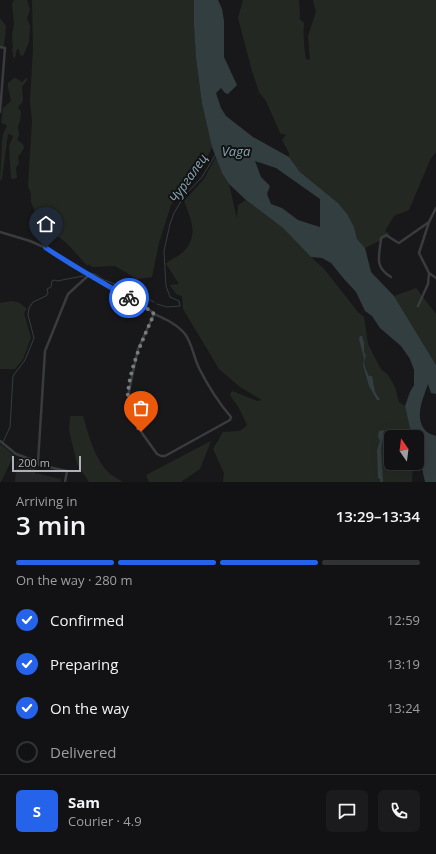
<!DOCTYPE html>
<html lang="en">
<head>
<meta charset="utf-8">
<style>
	body { margin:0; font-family:"Open Sans",sans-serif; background:#1b1b1d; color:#f1f3f6; height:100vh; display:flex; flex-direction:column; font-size:15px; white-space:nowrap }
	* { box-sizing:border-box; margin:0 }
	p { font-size:13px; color:#9c9ea0 }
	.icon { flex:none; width:22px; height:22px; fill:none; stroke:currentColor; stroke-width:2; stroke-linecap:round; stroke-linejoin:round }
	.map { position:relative; height:482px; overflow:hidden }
	.details { display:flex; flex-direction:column; background:#121214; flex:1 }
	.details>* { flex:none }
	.needle { width:26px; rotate:346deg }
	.buttons { position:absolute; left:384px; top:430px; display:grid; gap:8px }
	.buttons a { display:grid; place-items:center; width:40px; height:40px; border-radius:6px; background:#121214; box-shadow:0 4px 16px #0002,0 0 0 1px #313234; font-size:20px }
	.scale { position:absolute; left:12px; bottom:10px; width:69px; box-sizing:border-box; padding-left:4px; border:2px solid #acb2b8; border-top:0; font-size:11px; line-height:14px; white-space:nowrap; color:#acb2b8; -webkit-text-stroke:3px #131315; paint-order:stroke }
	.pin { position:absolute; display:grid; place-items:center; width:34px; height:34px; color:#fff; margin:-41px -17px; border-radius:50% 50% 50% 0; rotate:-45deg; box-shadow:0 0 4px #0007 }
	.pin .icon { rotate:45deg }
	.courier { position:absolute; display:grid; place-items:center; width:40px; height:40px; margin:-20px; border:3px solid #2563eb; border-radius:50%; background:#fff; color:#222; box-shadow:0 1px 5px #0007 }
	.head em { font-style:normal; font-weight:600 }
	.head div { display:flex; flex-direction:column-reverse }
	.head { display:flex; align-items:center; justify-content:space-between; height:68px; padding:0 16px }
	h1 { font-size:26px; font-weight:600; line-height:30px }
	.bar { display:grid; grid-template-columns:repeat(4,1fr); gap:6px 4px; align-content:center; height:48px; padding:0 16px }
	.bar i { height:5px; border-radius:3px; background:#313234 }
	.bar .on { background:#2563eb }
	.bar p { grid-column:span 4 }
	.line { display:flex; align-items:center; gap:10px; padding:0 16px; border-top:1px solid #313234 }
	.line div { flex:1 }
	.round { display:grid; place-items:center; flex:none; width:42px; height:42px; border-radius:6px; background:#1b1b1d }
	ol { padding:0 16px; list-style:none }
	li { display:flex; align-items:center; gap:12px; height:44px }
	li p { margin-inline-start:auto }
	li .icon { padding:4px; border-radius:50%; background:#2563eb; color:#fff; stroke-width:4 }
	li:last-child { color:#9c9ea0 }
	li i { width:22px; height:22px; border:2px solid #313234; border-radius:50% }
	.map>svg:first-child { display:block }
</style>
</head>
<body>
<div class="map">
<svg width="436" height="482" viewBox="0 0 436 482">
	<rect width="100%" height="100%" fill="#18181a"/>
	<path fill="#242527" d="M17,458L36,466L35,473L61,479V482H15Z"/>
	<path fill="#232922" d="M14,0H27L30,10L27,18L30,26L29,42L23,56L20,55L19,50L17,49L15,58L13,57V53L12,50L13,47L12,35L14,24L12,4Z
		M32,0H194L196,58L202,104L212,147L205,162L183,186L171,205L159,243L152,277L137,279L115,266L92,267L89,264L88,266C80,259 74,250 66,243C58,235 49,232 44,221L38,219L31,202V194L28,186L32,121L30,101L33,49Z
		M243,0H299L300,19L304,23C303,36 304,47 306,59L310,60L308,36L316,12L313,0H436V152L431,158L409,210L394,216L385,231L390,234L387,237L365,248L357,239L354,227L345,212L338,203L300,172L289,157V153L282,140L286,135L280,133L266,101L259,92L252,71L238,18Z
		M0,18L6,26L4,46H0Z
		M14,78H16L22,82L26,78L28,79L22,87L23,101L18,107L21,112L20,121L18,126L19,134L17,140C29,147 23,149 18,157L19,163L16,168L17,178L12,179L11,178L9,146L13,137L12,135L8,134L2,179L0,181L2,141L3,134L7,125L1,123L3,108L11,101L8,87V83Z
		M216,157L222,173L229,184L237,219L238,205L246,200L283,228L295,240L311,257L325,270L358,312L364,317L368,344L374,356L381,369L388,375L395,387L399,402L405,406L412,433V437H391V463H413L412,482H223L224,473L213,449L223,432L240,431L247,425L239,408L230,395L232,391L257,401L262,400L240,387L219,369L183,309L182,296L176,294L170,285L179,284L166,264C171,258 179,257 184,251C199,235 191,219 184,201L204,179Z
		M416,288L436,314V365L394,296Z
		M12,301L20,303L27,309L24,313L31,338L23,359L15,369H0V303Z
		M70,416H83C89,436 94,458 110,474C114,477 119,479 123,482H89L77,464L69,430Z
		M211,441L200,469L181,482H149L146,475Z
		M0,444L14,455L1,482H0Z"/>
	<path fill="#333e41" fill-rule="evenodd" d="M194,0H218L222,9L224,21V57L237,85L228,94L225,93L221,88L216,93L221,108L226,116L253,137L289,157L300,172L338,203L347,214L354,227L357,239L365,248L371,272L394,296L436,365V394L431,393L428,384C423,399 413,419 427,432C429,434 434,435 436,436V482H425L421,463L423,455L419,444L417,454V437H412L405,406L410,392L414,385V370L410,359L401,346L380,328L372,316L365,311L356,292L344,279L331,263L322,258L311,257L283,228L246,200L229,184L222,173L212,147L202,104L196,58L194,24ZM255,161L276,168L320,199V227L298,220L282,208L271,204L267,194L270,186L261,177Z
		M360,336H362L364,343V352C367,356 365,356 364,362C364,366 367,372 369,376H372L375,392L380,400H377L369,386L363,365L364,358L359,339Z
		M384,430L381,449L383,482H380V479L378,478L377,450L380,441L378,437L379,431Z"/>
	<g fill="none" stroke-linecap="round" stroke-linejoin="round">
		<path stroke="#333e41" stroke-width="1" d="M89,273C97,273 100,279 107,281C123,287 139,294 154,302
			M157,304L167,307L180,306L179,301L170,297L166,286L164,251L170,224L174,213L185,195L202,177L216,154
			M3,442L10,427L13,376L25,360L34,338L28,315L29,308L33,302L46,296L48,293L47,289L51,287L52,281L55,280L57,281L83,276"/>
		<path stroke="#393b3e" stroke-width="2.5" d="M0,47L5,48L0,112
			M436,208L429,222L419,253L429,273L436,278
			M0,232L30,241L46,248L70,265L89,274
			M391,277C373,266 380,255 381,238L386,235L397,242L399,243L429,222
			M418,306L428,284L429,274
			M0,441L16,454L38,462L39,465L67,471L65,482
			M38,462L45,351L68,294L90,274L151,311L154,314L138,349L129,391L128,408L132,419L157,454L161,456H165L230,420L231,417C218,402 208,386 199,368C194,358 192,343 185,334C177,324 165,319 154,314"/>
	</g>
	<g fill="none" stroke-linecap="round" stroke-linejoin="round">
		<path stroke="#787c81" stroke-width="4" stroke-dasharray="0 7.2" d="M129,298L151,311L154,314C142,341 125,377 128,408C130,417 136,425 141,432"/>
		<path stroke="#2563eb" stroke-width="5" d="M46,248C73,266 101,282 129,298"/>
	</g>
	<g text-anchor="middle" stroke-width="4" stroke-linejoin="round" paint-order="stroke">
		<g font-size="13" font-style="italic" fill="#87a6af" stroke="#131315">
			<text x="236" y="156">Vaga</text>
			<text transform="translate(188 178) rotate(-55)" y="5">Чургалец</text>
		</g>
	</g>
</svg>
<div class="buttons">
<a><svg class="needle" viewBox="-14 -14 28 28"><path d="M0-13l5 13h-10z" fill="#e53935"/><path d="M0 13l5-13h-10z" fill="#9c9ea0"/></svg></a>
</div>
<div class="scale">200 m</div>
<div class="pin" style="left:141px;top:432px;background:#ea580c"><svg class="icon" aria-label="bag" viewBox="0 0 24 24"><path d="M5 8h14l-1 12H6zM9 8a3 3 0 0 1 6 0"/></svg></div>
<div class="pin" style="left:46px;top:248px;background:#1f2937"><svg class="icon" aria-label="home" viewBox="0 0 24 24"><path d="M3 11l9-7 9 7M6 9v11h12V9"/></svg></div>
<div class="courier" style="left:129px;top:298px"><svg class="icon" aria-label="bike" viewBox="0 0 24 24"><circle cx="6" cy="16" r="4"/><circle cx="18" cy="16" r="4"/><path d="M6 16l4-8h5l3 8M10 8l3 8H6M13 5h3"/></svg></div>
</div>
<section class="details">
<div class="head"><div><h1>3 min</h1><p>Arriving in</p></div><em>13:29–13:34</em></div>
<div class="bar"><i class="on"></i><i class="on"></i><i class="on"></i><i></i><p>On the way · 280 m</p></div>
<ol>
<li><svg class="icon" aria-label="check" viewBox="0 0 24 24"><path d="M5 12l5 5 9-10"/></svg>Confirmed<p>12:59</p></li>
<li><svg class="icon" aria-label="check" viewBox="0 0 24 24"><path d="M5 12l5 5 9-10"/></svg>Preparing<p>13:19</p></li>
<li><svg class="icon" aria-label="check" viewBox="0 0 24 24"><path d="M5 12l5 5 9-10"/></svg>On the way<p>13:24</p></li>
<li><i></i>Delivered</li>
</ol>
<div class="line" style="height:72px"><b class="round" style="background:#2563eb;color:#fff">S</b><div><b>Sam</b><p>Courier · 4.9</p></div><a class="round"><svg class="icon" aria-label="chat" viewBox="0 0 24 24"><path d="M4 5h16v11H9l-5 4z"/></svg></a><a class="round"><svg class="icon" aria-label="phone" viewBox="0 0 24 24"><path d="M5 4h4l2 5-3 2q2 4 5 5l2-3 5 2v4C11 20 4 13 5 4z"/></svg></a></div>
</section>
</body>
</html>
